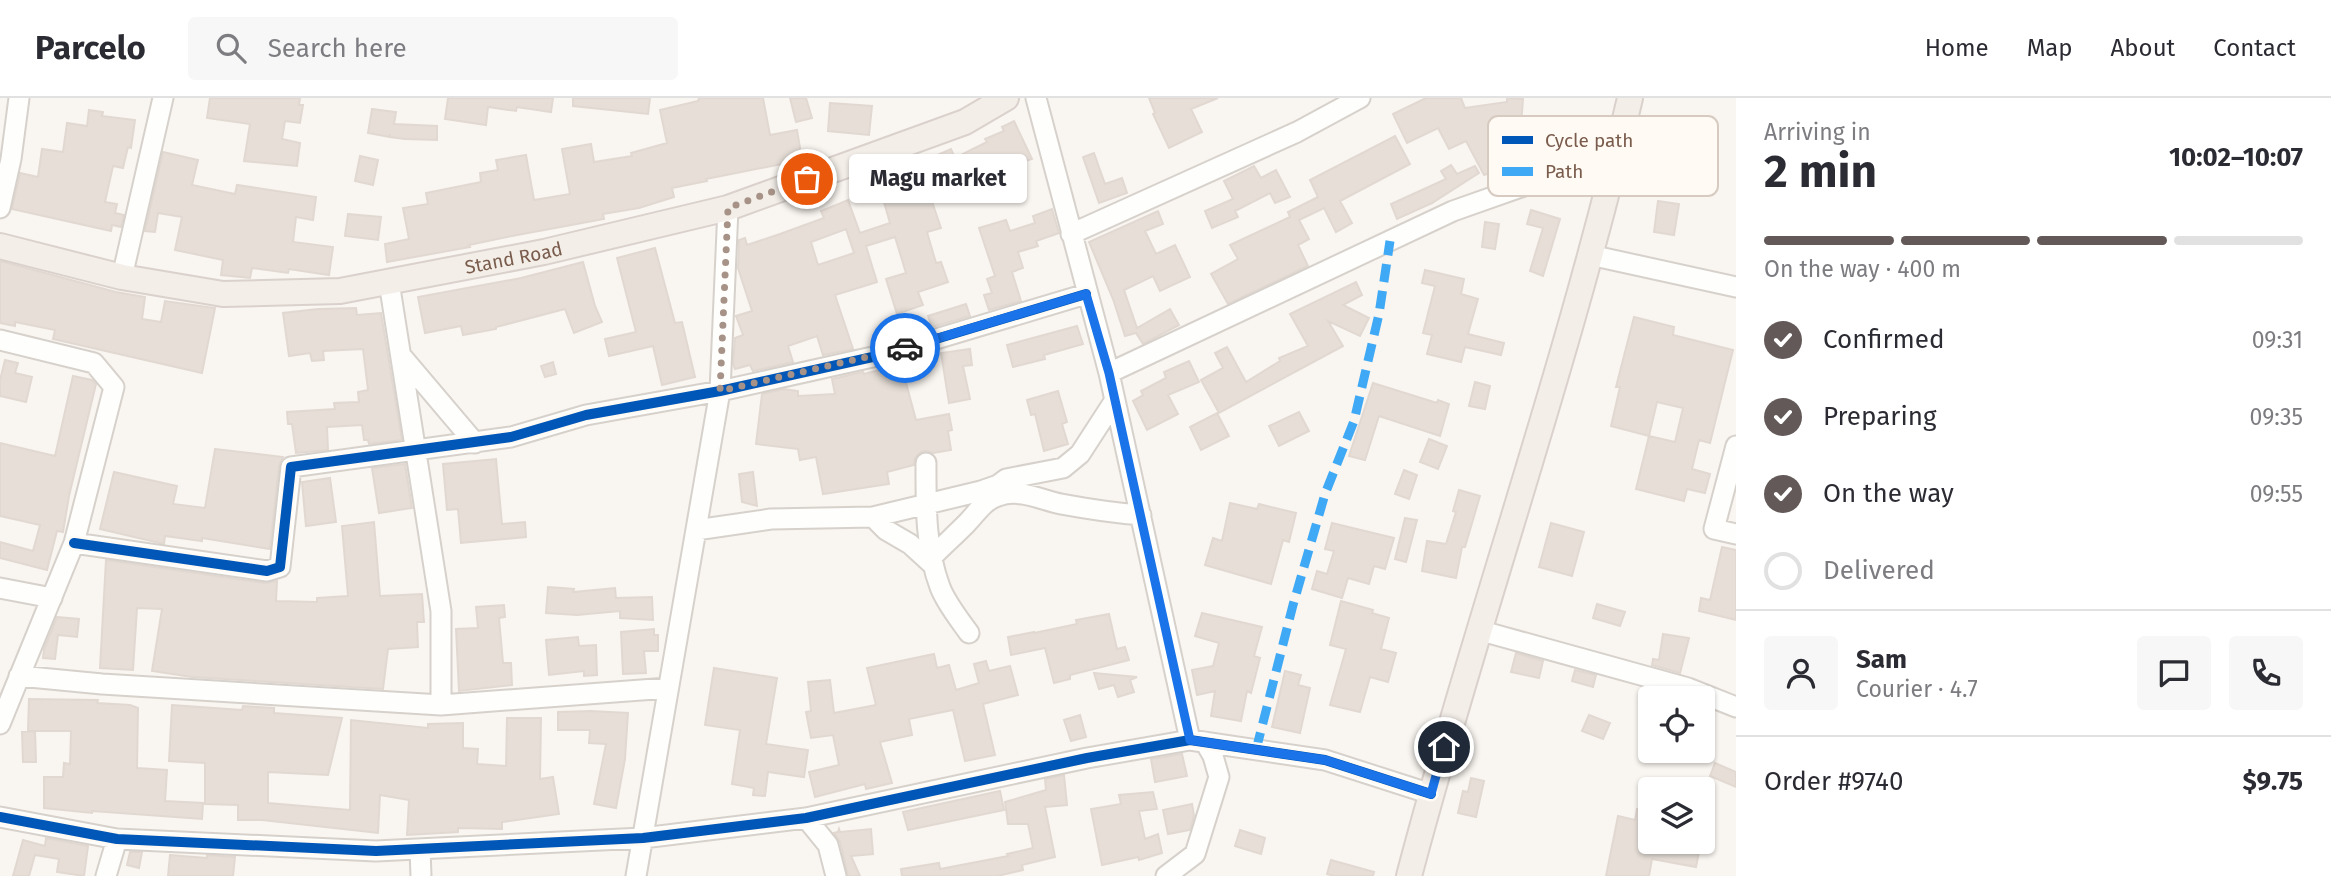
<!DOCTYPE html>
<html lang="en">
<head>
<meta charset="utf-8">
<style>
	body { margin:0; font-family:"Fira Sans",sans-serif; background:#f7f7f7; color:#2b2b33; height:100vh; display:flex; flex-direction:column; font-size:26px; white-space:nowrap }
	* { box-sizing:border-box; margin:0 }
	p { font-size:23px; color:#7c7c81 }
	.icon { flex:none; width:38px; height:38px; fill:none; stroke:currentColor; stroke-width:2; stroke-linecap:round; stroke-linejoin:round }
	.map { position:relative; flex:1; overflow:hidden }
	.details { display:flex; flex-direction:column; background:#fff; width:595px }
	.details>* { flex:none }
	.fabs { position:absolute; left:1638px; top:588px; display:grid; gap:14px }
	.fabs a { display:grid; place-items:center; width:77px; height:77px; border-radius:7px; background:#fff; box-shadow:0 2px 5px #0004; font-size:35px }
	.pin { position:absolute; display:grid; place-items:center; width:60px; height:60px; color:#fff; margin:-30px; border:4px solid #fff; border-radius:50%; box-shadow:0 2px 7px #0007 }
	.courier { position:absolute; display:grid; place-items:center; width:70px; height:70px; margin:-35px; border:5px solid #1a73e8; border-radius:50%; background:#fff; color:#222; box-shadow:0 2px 9px #0007 }
	.bubble { position:absolute; height:49px; border-radius:7px; background:#fff; box-shadow:0 2px 5px #0004; font-size:23px; font-weight:700; line-height:49px; text-align:center }
	.headline em { font-style:normal; font-weight:700 }
	.headline div { display:flex; flex-direction:column-reverse }
	.headline { display:flex; align-items:center; justify-content:space-between; height:119px; padding:0 28px }
	h1 { font-size:46px; font-weight:700; line-height:52px }
	.bar { display:grid; grid-template-columns:repeat(4,1fr); gap:10px 7px; align-content:center; height:84px; padding:0 28px }
	.bar i { height:9px; border-radius:5px; background:#e1e1e2 }
	.bar .selected { background:#625958 }
	.bar p { grid-column:span 4 }
	.line { display:flex; align-items:center; gap:18px; padding:0 28px; border-top:2px solid #e1e1e2 }
	.line div { flex:1 }
	.round { display:grid; place-items:center; flex:none; width:74px; height:74px; border-radius:7px; background:#f7f7f7 }
	ol { padding:0 28px; list-style:none }
	li { display:flex; align-items:center; gap:21px; height:77px }
	li p { margin-inline-start:auto }
	li .icon { padding:7px; border-radius:50%; background:#625958; color:#fff; stroke-width:4 }
	li:last-child { color:#7c7c81 }
	li i { width:38px; height:38px; border:4px solid #e1e1e2; border-radius:50% }
	header { display:flex; align-items:center; gap:42px; box-sizing:border-box; height:98px; padding:0 35px; background:#fff; border-bottom:2px solid #e1e1e2 }
	header strong { font-size:33px }
	nav { display:flex; gap:38px; margin-inline-start:auto; font-size:24px }
	.search { width:490px; height:63px; background:#f7f7f7; display:flex; align-items:center; gap:18px; box-sizing:border-box; padding:0 24px; border-radius:7px; color:#7c7c81; font-size:26px }
	main { display:flex; flex:1; min-height:0 }
	.map>svg:first-child { display:block }
</style>
</head>
<body>
<header>
<strong>Parcelo</strong>
<div class="search"><svg class="icon" aria-label="search" viewBox="0 0 24 24"><circle cx="10" cy="10" r="6"/><path d="M15 15l6 6"/></svg>Search here</div>
<nav><a>Home</a><a>Map</a><a>About</a><a>Contact</a></nav>
</header>
<main>
<div class="map">
<svg width="1736" height="778" viewBox="0 0 1736 778">
	<rect width="100%" height="100%" fill="#f9f5f0"/>
	<path fill="#e6ded7" stroke="#e2d8d2" stroke-width="2" fill-rule="evenodd" d="M210,0H300L299,7H303L300,25L285,23L282,41L300,45L297,68L244,63L250,26L207,20Z
		M448,0H553L551,14L517,9L516,13L488,9L486,27L445,21Z
		M573,0H650L648,16L573,8Z
		M699,0H763L770,37L797,32L802,62L706,81L707,83L672,90L674,99L639,110L603,116L604,121L507,139L469,147L470,149L387,164L385,146L409,141L403,110L428,106L426,95L481,84L480,75L498,72L496,62L526,57L534,102L570,96L562,51L591,46L594,64L632,58L631,55L667,45L660,12L698,3Z
		M790,0H806L812,20L796,24Z
		M1149,0H1218L1191,11L1202,34L1169,50L1153,16L1155,15Z
		M1426,0H1461L1465,10L1507,4V0L1523,1L1521,28L1555,25L1554,20L1571,18L1575,53L1530,56L1529,39L1490,59L1496,73L1484,77L1466,43L1449,51L1438,30L1407,45L1393,16Z
		M830,5L872,8L869,37L828,33Z
		M372,11L396,14L394,26L437,28V42L405,41L390,39V36V39L368,35Z
		M89,12L103,14L102,18L135,22L131,50L128,49L123,70L113,68L105,104L117,106L115,115L124,117L121,129L112,127L111,133L12,111L20,75L38,79L42,51L63,54L67,25L87,28Z
		M1014,23L1032,61L999,72L992,57L950,77V75L927,84L919,65L951,51L955,60L987,44L985,41L1004,33L1002,29Z
		M1395,38L1410,66L1340,103L1352,125L1336,134L1324,110L1299,122L1309,141L1298,147L1308,168L1228,206L1211,176L1238,161L1230,147L1290,119L1288,114L1318,99L1310,82Z
		M163,54L198,62L192,87L235,96L237,87L316,99L313,122L296,119L293,144L333,149L329,177L289,171L288,175L252,170L250,180L221,177L223,162L175,152L182,119L158,115L155,134L145,133Z
		M1094,55L1105,86L1122,80L1127,95L1099,105L1083,59Z
		M360,58L378,62L373,87L355,83Z
		M1451,67L1457,76L1475,68L1479,75L1432,105L1397,121L1391,106L1446,81L1441,73Z
		M1254,68L1261,80L1276,72L1290,99L1275,105L1270,95L1235,113L1238,119L1212,130L1205,113L1233,101L1224,83Z
		M924,80L941,130L927,134L936,165L941,164L948,184L918,194L923,207L897,216L886,181L906,175L895,139L866,148L877,184L835,197L853,251L823,257L817,238L788,248L793,264L753,273L750,267L735,271L733,266L735,240L743,237L736,218L752,213L738,170L739,142L745,140L747,147L780,136L824,120L821,113L848,102L860,135L890,125L881,94ZM846,131L854,155L818,167L811,144Z
		M1658,103L1679,106L1674,137L1654,134Z
		M1052,111L1059,135L1036,143L1038,148L1018,154L1023,170L1012,174L1021,203L989,212L984,197L992,195L987,181L995,178L979,130L1006,122L1010,133L1035,125L1033,118Z
		M1531,112L1560,121L1543,178L1530,173L1543,130L1527,126Z
		M1158,113L1163,126L1145,133L1156,156L1175,147L1190,179L1160,193L1153,178L1124,192L1137,230L1170,211L1179,227L1143,246L1136,235L1125,238L1113,201L1089,144Z
		M348,116L381,119L378,142L345,138Z
		M1485,124L1499,126L1495,151L1482,149Z
		M655,150L675,225L682,224L695,279L662,287L653,248L609,258L605,241L636,234L617,160Z
		M0,163L116,194L145,199L142,221L161,224L165,203L215,210L202,275L53,241L55,232L15,224V228L0,225Z
		M583,164L595,208L602,224L574,235L565,211L496,229V231L463,237L461,228L425,235L418,199L521,180Z
		M1425,172L1464,181L1461,196L1478,201L1468,236L1504,245L1501,257L1465,249L1461,264L1427,256L1432,237L1423,235L1435,188L1422,185Z
		M1356,184L1362,197L1343,207L1369,220L1360,238L1328,223L1343,248L1219,315L1201,282L1223,270L1215,255L1227,249L1246,284L1280,263L1279,260L1308,248L1290,216Z
		M966,206L970,218L932,229L928,218Z
		M356,210L357,217L381,215L402,342L369,346L368,342H364L362,327L327,329L328,352L296,355L292,326H288L287,314L335,311L334,305L359,304L358,294L368,292L363,251L323,253L324,262L312,263L310,255L289,258L283,215L318,211Z
		M1634,219L1674,229L1673,237L1733,252L1710,345L1699,342L1692,371L1710,376L1705,395L1687,391L1684,403L1636,391L1649,338L1611,328L1620,289H1616ZM1657,304L1683,310L1675,344L1649,338Z
		M1077,228L1083,246L1044,257L1045,261L1013,269L1007,247Z
		M970,251L972,267L963,268L970,301L949,305L941,255Z
		M5,262L18,265L15,275L32,279L26,304L0,298V282Z
		M1189,263L1199,284L1168,297L1178,316L1147,332L1133,303L1143,297L1141,293L1166,280L1164,274Z
		M553,264L556,276L545,279L541,268Z
		M901,266L916,322L949,316L952,332L948,333L951,352L933,355L927,353L921,354L915,360L914,367L887,374L889,386L823,396L816,359L800,362L798,351L756,346L762,296L784,291L798,293V298L835,296L832,281L863,274L864,276Z
		M73,278L92,282L96,286L69,398L63,434L57,433L47,472L0,460V444L33,453L40,427L0,418V345L55,358Z
		M1475,284L1490,288L1485,311L1469,308Z
		M1373,285L1437,305L1438,302L1449,306L1440,338L1379,318L1365,362L1349,358Z
		M1058,293L1067,324L1062,326L1068,346L1044,353L1035,316L1031,317L1027,302Z
		M1299,314L1309,333L1279,348L1269,328Z
		M1217,315L1229,338L1201,352L1190,329Z
		M1429,341L1447,348L1438,371L1420,364Z
		M215,351L283,359L279,368L270,451L202,440V443L165,438L164,446L100,431L114,374L177,388L173,406L205,410Z
		M496,361L502,426L525,424L526,439L461,445L458,411L447,412L443,366Z
		M405,366L412,410L379,415L372,370Z
		M1404,372L1417,377L1409,401L1395,396Z
		M753,374L757,408L742,404L739,376Z
		M330,380L336,424L306,428L302,384Z
		M1459,392L1480,398L1465,449H1462L1456,480L1422,473L1427,443L1446,446L1456,414L1453,413Z
		M1230,405L1257,411L1259,406L1296,415L1289,444L1283,442L1271,486L1205,467L1213,440L1222,443Z
		M1405,420L1417,422L1406,464L1395,461Z
		M374,424L380,498L422,496L424,524H417L418,549L388,551L383,591L192,579L152,573L162,511L137,510L133,572L100,570L106,462L265,485L277,483L276,503L317,504V500L348,498L342,428Z
		M1332,425L1394,440L1385,471L1374,468L1369,486L1348,480L1342,500L1312,491L1317,473L1327,476L1334,453L1325,451Z
		M1551,425L1584,434L1572,478L1539,469Z
		M1722,449L1736,452V522L1699,513L1701,500L1710,502Z
		M548,489L574,491L573,494L615,490L616,500L652,499L653,522L620,520V513L577,517L546,515Z
		M1341,503L1373,512L1372,515L1389,520L1381,551L1396,555L1388,584L1370,579L1360,614L1330,607L1346,551L1330,547Z
		M1597,506L1625,514L1620,528L1593,520Z
		M504,507L505,519L499,520L503,565H511L512,587L459,593L456,531L478,530L476,509Z
		M1202,515L1262,529L1254,558L1260,560L1251,595L1247,593L1241,623L1211,618L1215,593L1197,597L1192,572L1213,568L1219,545L1195,538Z
		M1109,516L1117,551L1125,549L1129,562L1070,577V581L1054,585L1045,550L1011,557L1008,539L1034,534V535L1077,526L1076,522Z
		M57,519L79,521L77,539L58,537L55,561L43,560L44,551Z
		M654,531V537H658V553H644L646,575L623,576L621,534Z
		M1663,536L1689,540L1680,575L1652,567L1653,561L1659,562Z
		M578,539L579,548L596,547L597,577L584,578V573L549,577L546,542Z
		M1516,555L1543,563L1539,580L1511,574Z
		M934,556L937,570L949,567L956,592L979,585L974,566L986,563L989,573L1010,568L1018,597L983,606L995,657L965,663L953,612L909,621L912,637L880,644L892,685L866,691L865,686L815,699L809,674L839,667L833,637L811,640L806,614L811,613L808,584L830,582L834,615L876,607L867,570Z
		M714,570L777,580L766,646L808,652L804,679L768,674L765,698L753,697L754,690L732,686L740,632L705,627Z
		M1575,572L1596,577L1593,589L1572,583Z
		M1285,573L1301,577L1298,587L1310,590L1300,635L1272,629Z
		M1094,575L1137,579L1130,582L1134,594L1118,599L1114,587L1099,591Z
		M29,601L98,602L97,605L130,607L138,610L137,670L167,672L165,703L203,705L202,721L92,713V715L44,710V679H63L64,665L70,666L71,633H28Z
		M172,607L242,612L243,608L274,610V615L342,620L328,677L268,674V705L350,712L351,622L428,630V626L463,625V650L478,651L477,666L506,668L507,620H541L540,681L553,679L559,716L502,724V731L458,730V734L407,737L409,702L380,697L378,735L262,722H238V707L205,706V665L169,663Z
		M591,613L628,615L625,661L616,710L594,706L606,646L589,645L590,632H558V614Z
		M1080,617L1086,639L1071,643L1064,622Z
		M1589,617L1610,625L1603,641L1582,633Z
		M35,633L36,664H23L22,634Z
		M1182,656L1187,678L1155,684L1151,661Z
		M1715,665L1736,674V689L1710,678Z
		M1064,677L1067,707L1045,709L1055,759L1022,767L1023,772L997,778H902L901,771L939,765L940,771L1008,758L1007,756L1033,750L1028,726H1008L1005,704L1046,692L1045,681Z
		M1471,680L1484,683L1476,719L1458,715L1463,693L1468,694Z
		M1000,693L1004,712L908,732L903,714Z
		M1153,694L1157,711L1139,713L1145,741L1158,736L1162,755L1139,762L1138,759L1102,767L1091,711L1121,706L1119,697Z
		M1192,706L1194,718L1190,732L1168,736L1163,712Z
		M1637,711L1650,713V744H1701L1696,769L1652,761L1649,778H1606L1618,718L1635,722Z
		M839,731L840,734L871,731L873,756L851,758L860,778H848L840,744L834,735L838,734Z
		M1240,732L1265,740L1261,756L1235,748Z
		M46,740L88,748L84,778L57,774L59,761L35,757L29,778H13L23,742L45,748Z
		M130,754H142L139,770L127,767Z
		M170,757L207,760V757L235,759L233,778H168Z
		M1331,762L1374,774L1373,778H1334L1327,776Z"/>
	<g fill="none" stroke-linecap="round" stroke-linejoin="round">
		<defs>
			<path id="minor" d="M1036,0L1109,275L1190,642
				M0,110L11,61L19,0
				M1071,136L1297,34L1360,0
				M1590,157L1736,189
				M122,179L163,0
				M389,184L441,513V607
				M0,242L94,265L114,289L74,445L0,626
				M403,260L475,345
				M1109,275L1453,113L1555,77L1612,76
				M1736,348L1714,431L1736,436
				M926,365C926,406 925,449 940,489C946,505 959,521 969,535
				M873,419L886,432L910,446L933,467
				M696,432L771,421L873,419L981,393L998,387L1006,381L1063,370L1080,356L1115,302
				M74,445L267,473L280,469L291,369L511,339L586,317L720,293L886,256L1086,196
				M932,459C943,448 955,437 966,426C977,415 983,403 998,398C1019,390 1041,402 1061,406C1088,411 1114,415 1141,417
				M0,490L52,500
				M1478,532L1688,590L1736,609
				M19,578L102,586L441,607L668,590
				M0,719L117,741L376,753L643,740L806,720L1087,660L1190,642L1325,662L1431,696
				M806,720L828,747L836,778
				M420,751L421,778
				M106,778L117,741
				M636,778L720,293L728,110
				M1166,778L1195,756L1219,679L1213,658L1205,644"/>
			<g id="major">
				<path id="s1" d="M0,148L122,179L223,196L340,193L544,154L728,110L965,24L1006,0"/>
				<path d="M1409,778C1478,517 1569,263 1630,0"/>
			</g>
		</defs>
		<use href="#minor" stroke="#d7d1cb" stroke-width="23"/>
		<use href="#major" stroke="#dad1cc" stroke-width="28"/>
		<use href="#minor" stroke="#fefefd" stroke-width="19"/>
		<use href="#major" stroke="#f3eee8" stroke-width="24"/>
		<path stroke="#3fa9f5" stroke-width="9" stroke-dasharray="18 9" stroke-linecap="butt" d="M1256,652L1293,507L1325,396L1354,323L1379,216L1390,143"/>
		<defs>
			<path id="cycleway" d="M74,445L267,473L280,469L291,369L511,339L586,317L720,293L886,256L1086,196
				M0,719L117,741L376,753L643,740L806,720L1087,660L1190,642L1325,662L1431,696"/>
		</defs>
		<use href="#cycleway" stroke="#fffaf3" stroke-width="15"/>
		<use href="#cycleway" stroke="#0057b8" stroke-width="10"/>
	</g>
	<g fill="none" stroke-linecap="round" stroke-linejoin="round">
		<path stroke="#a69286" stroke-width="7" stroke-dasharray="0 12.6" d="M807,81L728,110L720,293L905,250"/>
		<path stroke="#1a73e8" stroke-width="9" d="M905,250L1086,196L1109,275L1190,642L1325,662L1431,696L1444,649"/>
	</g>
	<g text-anchor="middle" stroke-width="5" stroke-linejoin="round" paint-order="stroke">
		<g font-size="19" fill="#7a5c4d" stroke="#fffaf3">
			<text dy="7" stroke="none"><textPath href="#s1" startOffset="522">Stand Road</textPath></text>
		</g>
	</g>
	<rect x="1488" y="18" width="230" height="80" rx="10" fill="#fffaf3" stroke="#d7cbc1" stroke-width="2"/>
	<rect x="1502" y="38" width="31" height="8" fill="#0057b8"/>
	<rect x="1502" y="69" width="31" height="9" fill="#3fa9f5"/>
	<g font-size="19" fill="#7a5c4d">
		<text x="1545" y="49">Cycle path</text>
		<text x="1545" y="80">Path</text>
	</g>
</svg>
<div class="fabs">
<a><svg class="icon" aria-label="locate" viewBox="0 0 24 24"><circle cx="12" cy="12" r="6"/><path d="M12 2v4M12 18v4M2 12h4M18 12h4"/></svg></a>
<a><svg class="icon" aria-label="layers" viewBox="0 0 24 24"><path d="M12 4l9 5-9 5-9-5zM3 14l9 5 9-5"/></svg></a>
</div>
<div class="pin" style="left:807px;top:81px;background:#ea580c"><svg class="icon" aria-label="bag" viewBox="0 0 24 24"><path d="M5 8h14l-1 12H6zM9 8a3 3 0 0 1 6 0"/></svg></div>
<div class="pin" style="left:1444px;top:649px;background:#1f2937"><svg class="icon" aria-label="home" viewBox="0 0 24 24"><path d="M3 11l9-7 9 7M6 9v11h12V9"/></svg></div>
<div class="courier" style="left:905px;top:250px"><svg class="icon" aria-label="car" viewBox="0 0 24 24"><path d="M5 17H2v-5l4-1 3-4h7l3 4 3 1v5h-3M9 17h6M6 11h13"/><circle cx="7" cy="17" r="2"/><circle cx="17" cy="17" r="2"/></svg></div>
<div class="bubble" style="left:849px;top:56px;width:178px">Magu market</div>
</div>
<section class="details">
<div class="headline"><div><h1>2 min</h1><p>Arriving in</p></div><em>10:02–10:07</em></div>
<div class="bar"><i class="selected"></i><i class="selected"></i><i class="selected"></i><i></i><p>On the way · 400 m</p></div>
<ol>
<li><svg class="icon" aria-label="check" viewBox="0 0 24 24"><path d="M5 12l5 5 9-10"/></svg>Confirmed<p>09:31</p></li>
<li><svg class="icon" aria-label="check" viewBox="0 0 24 24"><path d="M5 12l5 5 9-10"/></svg>Preparing<p>09:35</p></li>
<li><svg class="icon" aria-label="check" viewBox="0 0 24 24"><path d="M5 12l5 5 9-10"/></svg>On the way<p>09:55</p></li>
<li><i></i>Delivered</li>
</ol>
<div class="line" style="height:126px"><a class="round"><svg class="icon" aria-label="person" viewBox="0 0 24 24"><circle cx="12" cy="8" r="4"/><path d="M4 21q1-7 8-7t8 7"/></svg></a><div><b>Sam</b><p>Courier · 4.7</p></div><a class="round"><svg class="icon" aria-label="chat" viewBox="0 0 24 24"><path d="M4 5h16v11H9l-5 4z"/></svg></a><a class="round"><svg class="icon" aria-label="phone" viewBox="0 0 24 24"><path d="M5 4h4l2 5-3 2q2 4 5 5l2-3 5 2v4C11 20 4 13 5 4z"/></svg></a></div>
<div class="line" style="height:91px"><div>Order #9740</div><b>$9.75</b></div>
</section>
</main>
</body>
</html>
